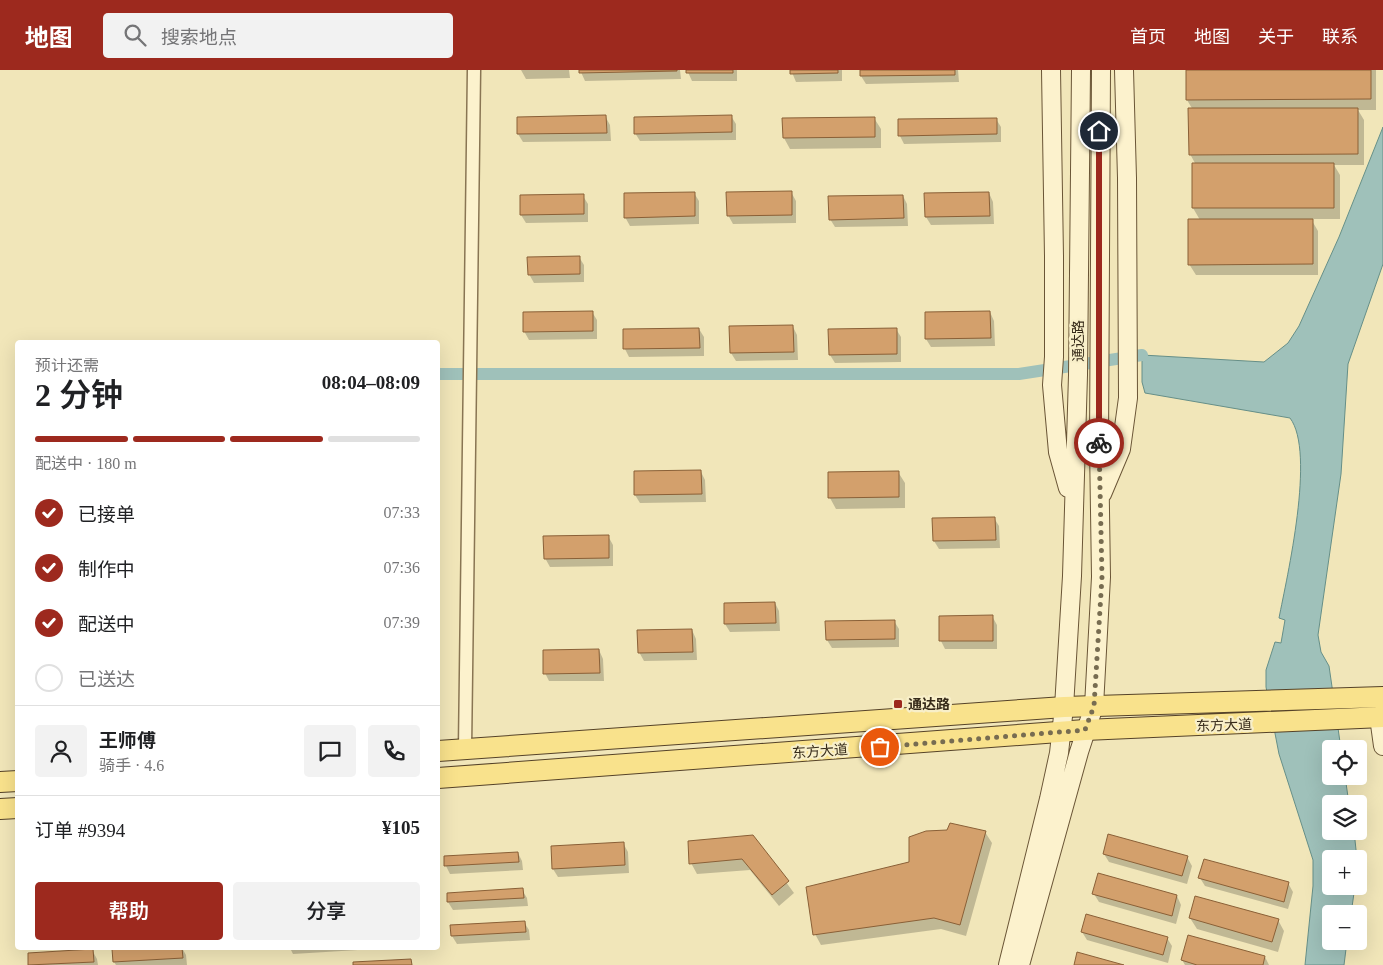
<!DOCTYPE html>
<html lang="zh">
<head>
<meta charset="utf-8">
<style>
	body { margin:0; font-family:"Times New Roman","Noto Sans SC",serif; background:#f2f2f2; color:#202124; height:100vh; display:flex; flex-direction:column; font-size:19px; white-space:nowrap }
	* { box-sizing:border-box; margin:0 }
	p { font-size:16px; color:#757577 }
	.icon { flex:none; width:28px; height:28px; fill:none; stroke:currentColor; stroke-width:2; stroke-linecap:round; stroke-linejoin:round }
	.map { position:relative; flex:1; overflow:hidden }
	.side { position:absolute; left:15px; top:270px; width:425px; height:610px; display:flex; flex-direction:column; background:#fff; border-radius:5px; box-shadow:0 5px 20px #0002 }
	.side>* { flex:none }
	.tools { position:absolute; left:1322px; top:670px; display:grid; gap:10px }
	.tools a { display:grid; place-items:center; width:45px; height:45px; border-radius:5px; background:#fff; box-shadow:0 5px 20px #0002; font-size:25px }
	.pin { position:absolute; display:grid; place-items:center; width:42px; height:42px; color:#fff; margin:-21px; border:2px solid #fff; border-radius:50%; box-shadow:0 1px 5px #0007 }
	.courier { position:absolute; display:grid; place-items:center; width:50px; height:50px; margin:-25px; border:4px solid #9d291e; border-radius:50%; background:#fff; color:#222; box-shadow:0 1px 6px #0007 }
	.summary em { font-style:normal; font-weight:600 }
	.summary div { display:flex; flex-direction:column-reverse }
	.summary { display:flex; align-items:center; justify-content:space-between; height:85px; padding:0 20px }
	h1 { font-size:32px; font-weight:600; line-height:38px }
	.bar { display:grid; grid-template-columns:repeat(4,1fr); gap:8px 5px; align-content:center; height:60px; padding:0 20px }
	.bar i { height:6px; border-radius:4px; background:#e0e0e0 }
	.bar .on { background:#9d291e }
	.bar p { grid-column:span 4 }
	.line { display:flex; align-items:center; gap:12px; padding:0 20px; border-top:1px solid #e0e0e0 }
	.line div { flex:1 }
	.round { display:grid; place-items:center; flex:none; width:52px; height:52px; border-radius:5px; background:#f2f2f2 }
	ol { padding:0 20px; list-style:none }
	li { display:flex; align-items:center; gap:15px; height:55px }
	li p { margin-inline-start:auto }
	li .icon { padding:5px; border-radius:50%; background:#9d291e; color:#fff; stroke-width:4 }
	li:last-child { color:#757577 }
	li i { width:28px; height:28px; border:2px solid #e0e0e0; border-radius:50% }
	.cta { display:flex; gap:10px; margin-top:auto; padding:10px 20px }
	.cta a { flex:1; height:58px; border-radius:5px; background:#9d291e; color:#fff; font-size:20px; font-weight:600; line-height:58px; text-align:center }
	.cta a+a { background:#f2f2f2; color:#202124 }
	header { display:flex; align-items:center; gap:30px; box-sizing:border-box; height:70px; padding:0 25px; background:#9d291e; color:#fff }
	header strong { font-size:24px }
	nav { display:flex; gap:28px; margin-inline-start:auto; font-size:18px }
	.search { width:350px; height:45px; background:#f2f2f2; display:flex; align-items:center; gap:12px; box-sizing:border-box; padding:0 18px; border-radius:5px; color:#757577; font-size:19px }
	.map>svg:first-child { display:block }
</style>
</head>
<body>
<header>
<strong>地图</strong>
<div class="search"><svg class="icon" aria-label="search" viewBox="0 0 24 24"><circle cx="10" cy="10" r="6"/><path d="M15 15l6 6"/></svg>搜索地点</div>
<nav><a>首页</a><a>地图</a><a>关于</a><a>联系</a></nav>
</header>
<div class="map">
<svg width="1383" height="895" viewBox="0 0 1383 895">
	<rect width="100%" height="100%" fill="#f1e6b9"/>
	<path fill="#9fc1ba" stroke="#668f88" d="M1383,57V194L1348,294L1341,404L1318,565L1321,582L1329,596L1341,679H1331V706H1345L1349,734H1331V761H1354L1357,789H1331V816H1355L1351,844H1331V871H1347L1344,895H1305L1313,816V790L1279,684L1266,617V600L1275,572L1281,573L1285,550L1279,548C1287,507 1316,382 1290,348L1145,323L1142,312V285L1264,292L1288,273L1299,256L1339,167Z"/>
	<path fill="#0003" d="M521,0H569L570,8L526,9Z
		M580,0H680L681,9L585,11Z
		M687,0H737V11H692Z
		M791,0H842V11L796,12Z
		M861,0H958L959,12L866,14L861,6Z
		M1187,0H1376V40H1358L1364,50V95H1334L1340,105V149H1311L1318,161V205H1196L1189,194L1200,150L1193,138L1196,95L1190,84L1193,40L1187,30Z
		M605,46L610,55L611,71L523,72L518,64Z
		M731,46L736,54V70L640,71L635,63Z
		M874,48L881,59V78L790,79L784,68Z
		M996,49L1001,57V72L904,74L900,66Z
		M791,122L796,131V153L733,154L728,145Z
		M694,123L699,131V154L630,156L625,147Z
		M989,123L993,132L994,154L931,155L926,147Z
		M583,126L588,134V152L526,153L521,145Z
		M903,126L907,134L908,156L835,157L830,149Z
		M579,187L584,195V212L534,213L529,204Z
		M592,242L597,250V269L529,270L524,261Z
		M990,242L994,251L995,276L931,277L926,269Z
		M793,257L797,265L798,290L736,291L731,283Z
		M699,259L704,267V286L629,287L625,279Z
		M896,259L901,267V292L835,293L830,285Z
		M701,402L705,410L706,432L640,433L635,425Z
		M898,402L905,413V438L836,439L830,428Z
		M994,448L999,456L1000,478L939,479L934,471Z
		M608,466L613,475V496L550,497L545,488Z
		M775,533L779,541L780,561L730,562L725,554Z
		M992,546L997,555V579H945L941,571L940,547Z
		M894,551L899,559V577L832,578L827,570Z
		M692,560L696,569L697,590L644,591L639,582Z
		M599,580L603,589L604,611H549L545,603Z
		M985,762L992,773L966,866L941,859L821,875L815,864L911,793Z
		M752,766L794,823L779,836L750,800L697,804L691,793Z
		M623,773L628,782L629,803L558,807L553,799Z
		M518,783L522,791L523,800L450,804L446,796L445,787Z
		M1104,784L1187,787L1192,796L1187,814L1109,792Z
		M1200,808L1288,813L1293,822L1288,839L1205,816Z
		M522,820L527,828L528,836L453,840L448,832V824Z
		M1094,824L1177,826L1181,835L1176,854L1099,832Z
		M1190,848L1278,850L1284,861L1278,882L1197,859Z
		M524,852L529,860L530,870L457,874L452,866Z
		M1082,862L1167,868L1172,876L1168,893L1087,870Z
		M1189,866L1265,887L1269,895H1185L1182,890Z
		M182,878L186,885L187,895H116L114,892L113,881Z
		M290,878H358V880L293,884Z
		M92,880L97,889L98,895H30L29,884Z"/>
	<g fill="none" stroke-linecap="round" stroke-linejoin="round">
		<path stroke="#9fc1ba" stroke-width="12" d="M438,304H1019L1142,285"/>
	</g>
	<path fill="#d3a06c" stroke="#8a6037" d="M579,0H677V1L579,3Z
		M686,0H733V3H686Z
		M790,0H838V3L790,4Z
		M860,0H955V5L860,6Z
		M1186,0H1371V29L1186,30Z
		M1188,38H1358V84L1189,85Z
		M606,45L607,63L517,64V47Z
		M732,45V62L634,64V47Z
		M875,47V67L783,68L782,48Z
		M997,48V64L898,66V49Z
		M1192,93H1334V138H1192Z
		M792,121V145L727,146L726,122Z
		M695,122V146L624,148V123Z
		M989,122L990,146L925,147L924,123Z
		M584,124V144L520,145V125Z
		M903,125L904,148L829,150L828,126Z
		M1188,149H1313V194L1188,195Z
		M580,186V204L528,205L527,187Z
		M593,241V261L523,262V242Z
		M990,241L991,268L925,269V242Z
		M793,255L794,282L730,283L729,256Z
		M699,258L700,278L623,279V259Z
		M897,258V284L829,285L828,259Z
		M701,400L702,424L634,425V401Z
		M899,401V427L828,428V402Z
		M995,447L996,470L933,471L932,448Z
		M609,465V488L544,489L543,466Z
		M775,532L776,553L724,554V533Z
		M993,545V571H939V546Z
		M895,550V569L826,570L825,551Z
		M692,559L693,582L638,583L637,560Z
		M599,579L600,603L543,604V580Z
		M950,753L986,761L960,855L934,848L813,865L806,817L909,792V767L926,761L947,760Z
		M1108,764L1188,786L1182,806L1103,784Z
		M753,765L789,811L772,825L742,789L689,794L688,771Z
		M624,772L625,795L552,799L551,776Z
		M518,782L519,792L444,796V786Z
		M1204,789L1289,812L1284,832L1198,808Z
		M1098,803L1177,825L1172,846L1092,824Z
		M523,818L524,828L447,832V823Z
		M1195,826L1279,849L1272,872L1189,848Z
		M1086,844L1168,867L1163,885L1081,862Z
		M525,851L526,862L451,866L450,855Z
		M1188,865L1265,886L1263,895H1197L1181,890Z
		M144,878H182L183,888L113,892L112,879Z
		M93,879L94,892L28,895V883Z
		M1077,882L1124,895H1074Z
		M411,889L412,895H353V892Z"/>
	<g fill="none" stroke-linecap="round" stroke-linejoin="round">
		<defs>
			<path id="street" d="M465,679L474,0"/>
			<path id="secondary" d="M1051,0L1054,186V287L1052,315L1058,382L1068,418
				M1102,424L1121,379L1128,328L1127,108L1124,0
				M1379,647L1383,676
				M1008,895L1049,729L1059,683L1064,637L1072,506L1078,305L1081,0
				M1020,895L1079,682L1094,636L1101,507L1099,375L1101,0"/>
			<path id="primary" d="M438,681L1064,637L1383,627
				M438,708L1085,660L1383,647
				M0,712L18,711
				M0,739L18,738"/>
		</defs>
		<use href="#street" stroke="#897553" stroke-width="15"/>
		<use href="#secondary" stroke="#6a5536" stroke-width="20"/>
		<use href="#primary" stroke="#554228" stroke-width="22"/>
		<use href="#street" stroke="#fcf2cd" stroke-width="12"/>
		<use href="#secondary" stroke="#fcf2cd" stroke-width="18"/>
		<use href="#primary" stroke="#f9e28c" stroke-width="20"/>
	</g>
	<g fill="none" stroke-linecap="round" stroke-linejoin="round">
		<path stroke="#776c51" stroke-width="5" stroke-dasharray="0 9" d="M880,677L1085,660L1094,636L1102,507L1099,373"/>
		<path stroke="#9d291e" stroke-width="6" d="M1099,373V61"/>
	</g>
	<rect fill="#9d291e" stroke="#f8efc9" stroke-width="2" x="893" y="629" width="10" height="10" rx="2.5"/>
	<g text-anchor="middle" stroke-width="4.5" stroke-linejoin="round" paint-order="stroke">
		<g font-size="14" fill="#362a19" stroke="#f8efc9">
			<text transform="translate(1078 271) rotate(-90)" y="5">通达路</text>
			<text transform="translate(1224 655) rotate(-2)" y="5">东方大道</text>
			<text transform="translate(820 681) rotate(-4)" y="5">东方大道</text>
		</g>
		<g font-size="14" font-weight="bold" fill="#362a19" stroke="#f8efc9" text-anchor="start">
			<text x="908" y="639">通达路</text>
		</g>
	</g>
</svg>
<div class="tools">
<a><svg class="icon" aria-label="locate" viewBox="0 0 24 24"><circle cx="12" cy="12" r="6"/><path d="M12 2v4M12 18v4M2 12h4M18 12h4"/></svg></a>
<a><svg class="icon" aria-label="layers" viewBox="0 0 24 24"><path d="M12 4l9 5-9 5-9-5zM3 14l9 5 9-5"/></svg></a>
<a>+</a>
<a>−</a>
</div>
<div class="pin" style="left:880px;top:677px;background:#ea580c"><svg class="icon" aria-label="bag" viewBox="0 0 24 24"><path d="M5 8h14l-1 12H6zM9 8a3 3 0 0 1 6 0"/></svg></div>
<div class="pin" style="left:1099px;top:61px;background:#1f2937"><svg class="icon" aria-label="home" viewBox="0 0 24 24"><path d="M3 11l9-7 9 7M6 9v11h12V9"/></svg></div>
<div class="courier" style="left:1099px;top:373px"><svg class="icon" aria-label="bike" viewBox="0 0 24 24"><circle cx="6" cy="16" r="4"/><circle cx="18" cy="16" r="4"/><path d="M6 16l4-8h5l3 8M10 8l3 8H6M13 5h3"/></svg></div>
<section class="side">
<div class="summary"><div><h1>2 分钟</h1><p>预计还需</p></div><em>08:04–08:09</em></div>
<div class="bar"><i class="on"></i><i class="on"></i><i class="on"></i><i></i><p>配送中 · 180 m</p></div>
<ol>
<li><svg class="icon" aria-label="check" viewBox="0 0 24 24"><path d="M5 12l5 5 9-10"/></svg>已接单<p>07:33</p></li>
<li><svg class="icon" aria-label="check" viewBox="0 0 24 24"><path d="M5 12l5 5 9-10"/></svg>制作中<p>07:36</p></li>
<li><svg class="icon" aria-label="check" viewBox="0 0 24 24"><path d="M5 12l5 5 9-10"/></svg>配送中<p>07:39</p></li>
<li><i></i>已送达</li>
</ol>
<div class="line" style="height:90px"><a class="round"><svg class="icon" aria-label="person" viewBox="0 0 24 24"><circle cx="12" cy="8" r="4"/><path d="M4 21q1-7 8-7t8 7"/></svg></a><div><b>王师傅</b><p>骑手 · 4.6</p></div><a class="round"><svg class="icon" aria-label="chat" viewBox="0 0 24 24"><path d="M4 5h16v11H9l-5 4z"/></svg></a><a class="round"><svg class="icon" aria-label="phone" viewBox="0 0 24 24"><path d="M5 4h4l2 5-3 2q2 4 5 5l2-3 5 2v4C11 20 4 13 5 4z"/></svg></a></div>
<div class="line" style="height:65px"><div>订单 #9394</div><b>¥105</b></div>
<div class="cta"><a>帮助</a><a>分享</a></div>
</section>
</div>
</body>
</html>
